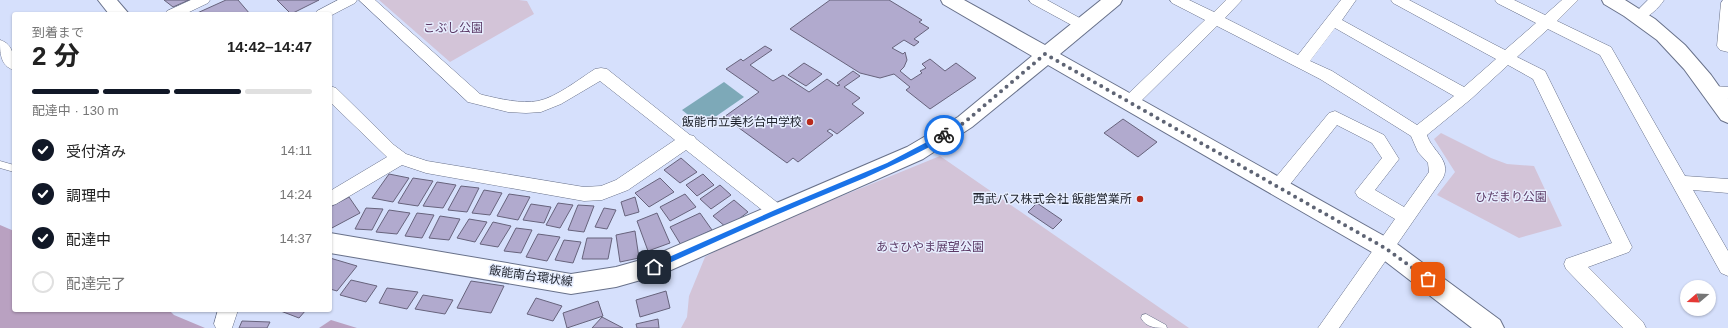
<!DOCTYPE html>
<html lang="ja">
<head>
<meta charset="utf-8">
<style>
	body { margin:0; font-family:Helvetica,"Noto Sans JP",sans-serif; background:#f6f6f6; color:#222; height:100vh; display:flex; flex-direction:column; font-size:15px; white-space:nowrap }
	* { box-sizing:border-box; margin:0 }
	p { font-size:13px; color:#767676 }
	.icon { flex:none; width:22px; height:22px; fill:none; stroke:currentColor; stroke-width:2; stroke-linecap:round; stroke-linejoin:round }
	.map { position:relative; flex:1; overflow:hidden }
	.details { position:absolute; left:12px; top:12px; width:320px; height:300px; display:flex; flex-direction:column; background:#fff; border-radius:4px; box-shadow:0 1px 3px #0004 }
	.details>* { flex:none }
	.needle { width:26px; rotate:251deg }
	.controls { position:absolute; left:1680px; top:280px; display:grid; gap:8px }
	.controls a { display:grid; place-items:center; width:36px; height:36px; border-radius:50%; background:#fff; box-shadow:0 1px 3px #0004; font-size:20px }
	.pin { position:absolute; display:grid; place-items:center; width:34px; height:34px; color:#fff; margin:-17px; border-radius:8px; box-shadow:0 2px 6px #0006 }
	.courier { position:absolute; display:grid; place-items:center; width:40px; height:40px; margin:-20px; border:3px solid #1a73e8; border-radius:50%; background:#fff; color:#222; box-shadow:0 1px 5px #0007 }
	.headline em { font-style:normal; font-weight:700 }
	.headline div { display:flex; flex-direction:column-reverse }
	.headline { display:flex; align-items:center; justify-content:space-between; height:68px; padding:0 20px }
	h1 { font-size:26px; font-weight:700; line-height:30px }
	.bar { display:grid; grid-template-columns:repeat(4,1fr); gap:6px 4px; align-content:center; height:48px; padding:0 20px }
	.bar i { height:5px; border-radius:3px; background:#e0e0e0 }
	.bar .selected { background:#111827 }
	.bar p { grid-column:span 4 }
	ol { padding:0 20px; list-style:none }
	li { display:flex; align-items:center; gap:12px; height:44px }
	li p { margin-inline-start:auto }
	li .icon { padding:4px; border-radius:50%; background:#111827; color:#fff; stroke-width:4 }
	li:last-child { color:#767676 }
	li i { width:22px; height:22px; border:2px solid #e0e0e0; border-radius:50% }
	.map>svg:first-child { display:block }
</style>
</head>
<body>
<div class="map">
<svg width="1728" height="328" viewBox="0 0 1728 328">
	<rect width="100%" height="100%" fill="#d6e0fc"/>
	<path fill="#d3c4d8" d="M379,0H519L527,1L534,14L450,62Z
		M1441,133L1491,158L1507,164L1534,166L1562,226L1519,238L1437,195L1455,172L1434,139Z
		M940,156L1189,328H681L687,317L689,296L705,257L741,237Z"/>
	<path fill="#b9a1c1" d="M0,225L14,231V310H169L174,315L205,328H0Z
		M331,320L357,328H319Z"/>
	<path fill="#7da9b8" d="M724,82L744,97L702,126L682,110Z"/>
	<path fill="#b1aace" stroke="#67637c" d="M164,0H189L173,7Z
		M226,0H238L250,14H195Z
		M277,0H319L291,14Z
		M830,0H889L922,20L919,22L929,28L914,39L919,42L914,46L904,40L892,48L903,54L905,52L907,60L904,67L900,71L911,80L922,73L920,71L926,68L922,64L930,59L945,71L956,63L976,78L930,109L906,90L910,87L894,74L880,78L860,73L790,29Z
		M765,46L772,50L750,65L773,81L783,75L809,92L827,79L837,86L840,85L837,83L853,71L860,76L844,87L860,98L852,104L864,113L837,134L830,129L827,131L833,135L798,162L793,158L787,163L724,117L759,92L726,69L741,59L743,61Z
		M804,63L822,74L806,86L788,75Z
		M1123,119L1157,142L1138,157L1104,133Z
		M681,158L697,172L680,183L664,170Z
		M389,174L409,178L393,202L372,198Z
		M703,174L714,185L697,196L686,185Z
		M413,178L433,181L418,206L398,203Z
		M660,178L674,192L649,207L635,193Z
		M437,182L456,185L443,208L423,206Z
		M720,185L731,195L711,209L700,199Z
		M461,186L479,188L467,212L448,210Z
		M484,190L502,193L490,215L472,213Z
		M509,194L530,197L518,220L497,216Z
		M685,194L696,207L670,221L660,207Z
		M349,197L360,213L330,229V207Z
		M635,197L639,212L625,216L621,202Z
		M734,200L748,212L727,228L713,216Z
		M558,203L573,205L560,228L546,225Z
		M1037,203L1062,220L1053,229L1028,212Z
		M531,204L551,207L544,223L523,220Z
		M578,205L594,206L584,232L568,230Z
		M366,208L383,209L372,230L355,229Z
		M604,208L616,210L607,229L595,227Z
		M389,210L410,213L397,234L376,232Z
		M417,213L434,215L422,238L405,236Z
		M657,213L670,243L648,251L637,221Z
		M700,213L712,230L681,245L670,227Z
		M440,216L460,219L449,240L429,238Z
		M469,219L487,222L475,242L457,238Z
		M493,222L511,226L498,247L480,244Z
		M516,228L532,230L521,253L504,251Z
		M635,231L639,258L620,262L616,235Z
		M538,234L560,237L547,261L526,257Z
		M587,238H612L608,259H582Z
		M564,240L581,242L573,263L555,260Z
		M330,258L357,266L337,291L330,289Z
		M351,280L377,286L366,302L340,295Z
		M471,281L504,286L491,313L457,308Z
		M387,288L418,292L407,309L379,303Z
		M666,291L670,308L640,317L636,300Z
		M423,295L453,300L445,314L415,309Z
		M536,298L562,306L553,321L527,314Z
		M598,301L603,316L567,328L563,313Z
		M278,310H306L299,318Z
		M602,317L623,328H592Z
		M658,319L659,328H637L636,324Z
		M242,321L270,322L267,328H239Z"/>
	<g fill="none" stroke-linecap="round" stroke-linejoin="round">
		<defs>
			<path id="service" d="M0,161L14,165V172L0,168Z
				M1146,314L1166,325L1167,328C1157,328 1146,328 1141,318L1142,315Z"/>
			<path id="minor" d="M191,0H210L208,3L185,14H165L167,11Z
				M338,0H357L355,3L330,16V14H315L317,11Z
				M359,0H375L480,94L483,95C500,99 521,104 538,101C557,97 579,79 595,69L601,68L607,69L690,135L694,136L696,139L783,207L786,212L783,217L777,219L771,217L686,150L628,190L602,200L584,201L426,173L402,165L336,204L330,206V191L387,157L330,102V86L336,88L394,145L406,154L427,161L584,187L601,186L616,180L675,140L600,81L561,104L541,112L526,113L508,112L468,102Z
				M1029,0H1047L1087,22L1089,25L1087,28L1082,30L1077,28L1031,3Z
				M1170,0H1189L1214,12L1226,0H1242L1225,18L1298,55L1341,0H1356L1342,20L1464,87L1496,59L1393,3L1391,0H1409L1505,50L1536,23L1497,3L1495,0H1514L1545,15L1562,0H1578L1557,21L1611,47L1685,176L1728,179V193L1693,190L1728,251V276L1721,273L1600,55L1548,29L1517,57L1545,71L1632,247L1629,252L1588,267L1643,322L1646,328H1623L1566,269L1564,264L1566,259L1612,243L1533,79L1508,65L1471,99L1427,135C1431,150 1452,160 1443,178L1339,328H1318L1395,219L1358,197L1355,192L1382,158L1372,143L1337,125L1284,192L1278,194L1272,192L1269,187L1272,182L1329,113L1335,111L1384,135L1399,159L1375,190L1404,207L1429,172L1428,163L1418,152L1411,136L1320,79L1217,26L1136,106L1130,108L1124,106L1122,102L1124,98L1205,20L1172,3ZM1335,28L1454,96L1417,125L1332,71L1310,61Z
				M1648,0H1664C1658,9 1645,22 1634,19L1632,16Z
				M1723,0H1728V52L1720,50L1717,46L1721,3Z
				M0,40C14,44 14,58 14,70C0,66 0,52 0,40Z
				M1713,86L1728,87V99L1707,96L1705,92L1707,88Z
				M218,310H238L232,328H216L214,324Z"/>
			<path id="tertiary" d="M98,0H117L129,14H109Z
				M941,0H964L1045,45L1101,0H1122L1120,4L1060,54L1393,241L1500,320L1504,328H1472L1377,255L1048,65L972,127L923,159L662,274L616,287L571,294L330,253V233L571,274L616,267L648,258L907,147L958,117L1032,56L943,4Z
				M1602,0H1625L1655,19L1685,45L1711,75L1728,99V123L1721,120L1684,69L1657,40L1624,16L1604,4Z"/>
		</defs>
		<use href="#service" stroke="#68718a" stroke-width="1"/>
		<use href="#minor" stroke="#68718a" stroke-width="1"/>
		<use href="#tertiary" stroke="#68718a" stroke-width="2"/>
		<use href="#service" fill="#fff" fill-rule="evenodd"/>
		<use href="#minor" fill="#fff" fill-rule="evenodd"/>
		<use href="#tertiary" fill="#fff" fill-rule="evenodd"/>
	</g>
	<path fill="#1a73e8" d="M944,133L947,134V137C894,168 837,189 781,213C739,231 698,250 656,269H651L650,267L651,265L775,210L887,163Z"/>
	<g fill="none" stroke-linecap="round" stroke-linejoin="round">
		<path stroke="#5e6474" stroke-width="4" stroke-dasharray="0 7.2" d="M944,135L965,122L1045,54L1385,248L1428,279"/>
	</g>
	<g fill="#b82b1d" stroke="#e7eeff" stroke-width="1.5">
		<circle cx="810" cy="122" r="4"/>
		<circle cx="1140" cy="199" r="4"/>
	</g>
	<g text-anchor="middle" stroke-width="3" stroke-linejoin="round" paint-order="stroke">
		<g font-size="12" fill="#5b3a66" stroke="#e7eeff">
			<text x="453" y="32">こぶし公園</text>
			<text x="1511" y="201">ひだまり公園</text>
			<text x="930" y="251">あさひやま展望公園</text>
		</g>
		<g font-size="12" fill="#1d212b" stroke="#e7eeff" text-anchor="end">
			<text x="802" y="126">飯能市立美杉台中学校</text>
			<text x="1132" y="203">西武バス株式会社 飯能営業所</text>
		</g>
		<g font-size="12" fill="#1d212b" stroke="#e7eeff">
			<text transform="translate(531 276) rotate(8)" y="4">飯能南台環状線</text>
		</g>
	</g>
</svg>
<div class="controls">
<a><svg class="needle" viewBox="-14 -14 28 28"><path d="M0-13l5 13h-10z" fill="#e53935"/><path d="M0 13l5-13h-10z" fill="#767676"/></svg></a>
</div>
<div class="pin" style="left:1428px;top:279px;background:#ea580c"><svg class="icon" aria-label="bag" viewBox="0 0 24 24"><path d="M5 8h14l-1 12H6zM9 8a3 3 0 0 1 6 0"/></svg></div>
<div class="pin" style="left:654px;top:267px;background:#1f2937"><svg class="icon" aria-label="home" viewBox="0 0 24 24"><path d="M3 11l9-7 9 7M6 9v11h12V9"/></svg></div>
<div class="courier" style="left:944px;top:135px"><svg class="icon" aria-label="bike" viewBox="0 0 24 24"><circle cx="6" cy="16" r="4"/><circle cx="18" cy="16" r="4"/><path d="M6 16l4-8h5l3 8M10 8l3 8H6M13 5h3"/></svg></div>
<section class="details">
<div class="headline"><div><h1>2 分</h1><p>到着まで</p></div><em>14:42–14:47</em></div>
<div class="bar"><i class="selected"></i><i class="selected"></i><i class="selected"></i><i></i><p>配達中 · 130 m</p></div>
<ol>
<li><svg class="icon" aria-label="check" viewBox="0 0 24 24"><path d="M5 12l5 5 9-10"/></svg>受付済み<p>14:11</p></li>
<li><svg class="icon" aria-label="check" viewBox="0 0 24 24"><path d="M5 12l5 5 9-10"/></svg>調理中<p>14:24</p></li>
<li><svg class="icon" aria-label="check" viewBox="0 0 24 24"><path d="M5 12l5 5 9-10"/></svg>配達中<p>14:37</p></li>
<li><i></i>配達完了</li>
</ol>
</section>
</div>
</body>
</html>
